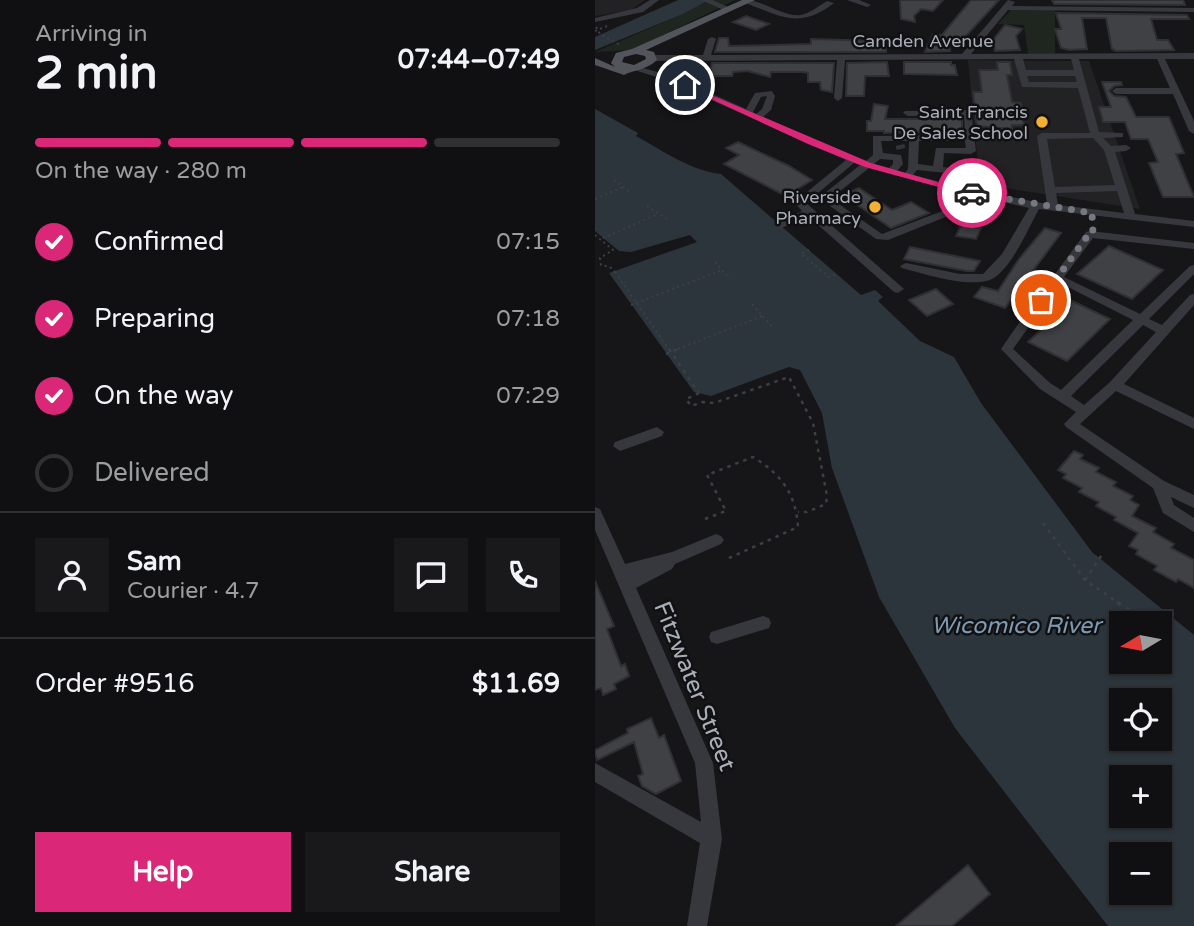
<!DOCTYPE html>
<html lang="en">
<head>
<meta charset="utf-8">
<style>
	body { margin:0; font-family:"Varela Round",sans-serif; background:#19191b; color:#f1f3f6; height:100vh; display:flex; flex-direction:column; font-size:26px; white-space:nowrap }
	* { box-sizing:border-box; margin:0 }
	p { font-size:23px; color:#9c9d9f }
	.icon { flex:none; width:38px; height:38px; fill:none; stroke:currentColor; stroke-width:2; stroke-linecap:round; stroke-linejoin:round }
	.map { position:relative; flex:1; overflow:hidden }
	.details { display:flex; flex-direction:column; background:#101012; width:595px }
	.details>* { flex:none }
	.needle { width:46px; rotate:260deg }
	.tools { position:absolute; left:514px; top:611px; display:grid; gap:14px }
	.tools a { display:grid; place-items:center; width:63px; height:63px; border-radius:0px; background:#101012; box-shadow:0 2px 5px #0004,0 0 0 2px #303032; font-size:35px }
	.pin { position:absolute; display:grid; place-items:center; width:60px; height:60px; color:#fff; margin:-30px; border:4px solid #fff; border-radius:50%; box-shadow:0 2px 7px #0007 }
	.courier { position:absolute; display:grid; place-items:center; width:70px; height:70px; margin:-35px; border:5px solid #db2777; border-radius:50%; background:#fff; color:#222; box-shadow:0 2px 9px #0007 }
	.head em { font-style:normal; font-weight:800 }
	.head div { display:flex; flex-direction:column-reverse }
	.head { display:flex; align-items:center; justify-content:space-between; height:119px; padding:0 35px }
	h1 { font-size:46px; font-weight:800; line-height:52px }
	.bar { display:grid; grid-template-columns:repeat(4,1fr); gap:10px 7px; align-content:center; height:84px; padding:0 35px }
	.bar i { height:9px; border-radius:5px; background:#303032 }
	.bar .active { background:#db2777 }
	.bar p { grid-column:span 4 }
	.line { display:flex; align-items:center; gap:18px; padding:0 35px; border-top:2px solid #303032 }
	.line div { flex:1 }
	.round { display:grid; place-items:center; flex:none; width:74px; height:74px; border-radius:0px; background:#19191b }
	ol { padding:0 35px; list-style:none }
	li { display:flex; align-items:center; gap:21px; height:77px }
	li p { margin-inline-start:auto }
	li .icon { padding:7px; border-radius:50%; background:#db2777; color:#fff; stroke-width:4 }
	li:last-child { color:#9c9d9f }
	li i { width:38px; height:38px; border:4px solid #303032; border-radius:50% }
	.primary-button { display:flex; gap:14px; margin-top:auto; padding:14px 35px }
	.primary-button a { flex:1; height:80px; border-radius:0px; background:#db2777; color:#fff; font-size:28px; font-weight:800; line-height:80px; text-align:center }
	.primary-button a+a { background:#19191b; color:#f1f3f6 }
	main { display:flex; flex:1; min-height:0 }
	.map>svg:first-child { display:block }
</style>
</head>
<body>
<main>
<section class="details">
<div class="head"><div><h1>2 min</h1><p>Arriving in</p></div><em>07:44–07:49</em></div>
<div class="bar"><i class="active"></i><i class="active"></i><i class="active"></i><i></i><p>On the way · 280 m</p></div>
<ol>
<li><svg class="icon" aria-label="check" viewBox="0 0 24 24"><path d="M5 12l5 5 9-10"/></svg>Confirmed<p>07:15</p></li>
<li><svg class="icon" aria-label="check" viewBox="0 0 24 24"><path d="M5 12l5 5 9-10"/></svg>Preparing<p>07:18</p></li>
<li><svg class="icon" aria-label="check" viewBox="0 0 24 24"><path d="M5 12l5 5 9-10"/></svg>On the way<p>07:29</p></li>
<li><i></i>Delivered</li>
</ol>
<div class="line" style="height:126px"><a class="round"><svg class="icon" aria-label="person" viewBox="0 0 24 24"><circle cx="12" cy="8" r="4"/><path d="M4 21q1-7 8-7t8 7"/></svg></a><div><b>Sam</b><p>Courier · 4.7</p></div><a class="round"><svg class="icon" aria-label="chat" viewBox="0 0 24 24"><path d="M4 5h16v11H9l-5 4z"/></svg></a><a class="round"><svg class="icon" aria-label="phone" viewBox="0 0 24 24"><path d="M5 4h4l2 5-3 2q2 4 5 5l2-3 5 2v4C11 20 4 13 5 4z"/></svg></a></div>
<div class="line" style="height:91px"><div>Order #9516</div><b>$11.69</b></div>
<div class="primary-button"><a>Help</a><a>Share</a></div>
</section>
<div class="map">
<svg width="599" height="926" viewBox="0 0 599 926">
	<rect width="100%" height="100%" fill="#161618"/>
	<path fill="#222225" d="M0,0H50L36,10L0,16Z
		M373,60L494,61L545,209L385,184Z"/>
	<path fill="#1e261f" d="M114,0H140L38,50L0,52L88,14Z
		M416,10H460V54H433L429,25L403,24Z"/>
	<path fill="#2c353c" fill-rule="evenodd" d="M83,0H114L88,14L0,50V37Z
		M0,109L43,133L41,136C67,150 96,171 126,174L266,295L280,290L288,297L283,301L325,341L359,357L386,403L497,552L599,635V926H513L360,728L284,597L237,468L227,413L205,370L194,367L116,396L99,392L14,273L102,242L95,235L36,252L24,251L0,231ZM527,623H565V662H527ZM527,700H565V738H527ZM527,777H565V816H527ZM527,854H565V892H527Z"/>
	<path fill="#404145" stroke="#303034" stroke-width="2" d="M305,0H348L338,11L326,9L319,16L320,22L306,19Z
		M376,0H404L369,38L360,39L354,45L355,51L330,52L338,34L347,35Z
		M457,0H588L590,5L459,4Z
		M461,13L592,15L594,19H556L562,40H573L579,50L521,51L517,49L511,18H487L492,49L474,50L466,48L460,29H466Z
		M151,16L174,24L161,30L138,22Z
		M410,25L427,29L421,36L425,50L400,51L398,40Z
		M124,38H133L134,46L216,44V39L285,41L286,45H291V52H120Z
		M292,62L294,76H270L269,96H251L252,63Z
		M309,62H356V65H360L362,75L309,74Z
		M402,62H415L417,75H412L417,102L426,103L429,125H417V129L382,126L378,92H387L384,70H403Z
		M117,63H239L237,92L226,90L225,82H213V73L208,72H176L175,77L153,71L138,72L137,76H114Z
		M507,82H526L527,85L519,86L514,91L519,96L531,97L541,117H574L589,153L581,154L599,197H568L554,163L563,162L553,139H536L530,122H508L504,107H516Z
		M279,104L293,106L290,119H367V131L289,133V131H272V121H276Z
		M143,142L194,166L217,180L191,196L129,164L144,155L131,148Z
		M264,188L297,210L316,202L334,213L296,228L248,195Z
		M366,225L386,228L381,239L361,236Z
		M450,228L466,233L410,308L379,297L387,287L403,291L424,259Z
		M514,246L568,270L537,299L482,274Z
		M315,247L385,261L379,271H372L309,259Z
		M341,289L358,304L332,316L314,300Z
		M477,301L515,319L472,361L433,342Z
		M479,451L488,455L485,459L504,468L501,472L521,482L518,486L538,496L535,500L544,505L537,516L561,528L558,532L579,544L576,548L599,560V588L583,579L581,582L559,570L562,566L541,554L543,550L534,546L543,533L519,520L521,517L501,506L504,502L484,492L487,488L468,478L471,474L463,470Z
		M0,581L19,626L12,629L26,666L30,664L34,676L19,684L21,689L8,695L6,688L0,690Z
		M56,718L64,738L69,735L86,781L61,794L47,786L43,776L48,774L39,742L2,760L0,753V750L33,733L32,729Z
		M373,865L395,894L357,926H301Z"/>
	<g fill="none" stroke-linecap="round" stroke-linejoin="round">
		<path stroke="#333438" stroke-width="9" stroke-dasharray="9 4.5" stroke-linecap="butt" d="M305,145L306,149"/>
		<path stroke="#3d3f44" stroke-width="2" stroke-dasharray="2 3.5" stroke-linecap="butt" d="M1,27L5,34L25,45
			M0,31L12,26
			M19,180L36,193
			M0,199L28,187
			M52,206L72,219
			M0,235L18,250L5,258L6,265L15,267L20,272
			M8,238L63,214
			M214,250L206,254L234,277L241,274
			M120,262L135,279
			M157,304L179,329
			M36,305L127,270
			M78,351L167,316"/>
		<path stroke="#3d3f44" stroke-width="2.5" stroke-dasharray="3.5 5" stroke-linecap="butt" d="M71,354L83,349
			M104,393L91,399L96,406L108,402L119,403L194,377L218,423L232,496L231,504L212,512H203
			M110,519L131,511L112,475L158,457C186,474 201,494 203,527L132,559
			M448,523L490,580L524,603
			M490,580L506,556"/>
		<path stroke="#3d3f44" stroke-width="3.5" stroke-dasharray="4.5 7" stroke-linecap="butt" d="M522,602L544,617"/>
		<path fill="#37383d" fill-rule="evenodd" d="M55,0H64L48,12L0,22V18L42,8Z
			M106,0H117L138,9L131,11Z
			M150,0C168,0 190,18 206,15C215,13 224,6 232,1L239,3C204,30 187,16 150,3Z
			M252,0H264L276,5L272,7Z
			M413,0L420,2L417,6L599,8V12L413,10L376,54L599,53V59H570L599,121V134L594,131L578,94H521L517,91L521,88H575L562,59H484L504,132L528,133V137L508,138L516,146L531,145L536,148L531,151L520,152L540,214L599,221V227L444,209C433,229 418,265 399,278C379,290 329,274 307,268L305,266L311,263L365,274H388L407,254L434,208L372,194L358,214L293,240L281,239L228,201L230,193L265,165L259,163L211,203L309,289L303,293L299,292L213,216L189,227L185,228L180,225L207,211L200,203L201,201L251,160L71,80L33,68L37,65L77,76L151,109L160,93L177,91L180,96L176,110L168,117L271,161L278,155V136L370,135L369,115L313,116L308,113L310,111L376,110L381,151L376,154L349,153L348,167L381,171L382,173L375,189L452,204L442,136L447,133H495L483,88L427,87L419,59L250,60L247,98L243,101L239,98L242,60L58,61L54,58L58,55H108L113,39L117,37L121,39L116,55L367,54ZM428,59H476L479,70H431ZM432,76H480L482,82H434ZM172,96L167,109L161,114L158,112L166,97ZM498,138L509,150L520,185L460,187L452,139ZM286,141H314L313,169L310,173L302,171L308,164L306,155L288,153ZM324,141H370L371,148H341L338,166L323,164ZM285,159L298,160V164L294,168L279,164ZM274,168L363,192L350,210L287,234L238,200L239,196ZM322,170L371,175L366,187L318,175ZM522,191L529,213L463,205L461,193Z
			M495,231L599,243V249L498,238L469,277L545,314L595,266L599,265V274L554,319L567,325L595,295L599,294V305L529,384L599,418V429L521,391L485,424L569,481L599,495V508L576,497L579,505L599,518V532L568,513L558,488L471,427L469,424L481,412L445,389L406,349L457,275L460,274L491,232ZM465,283L538,320L466,390L455,383L418,349ZM548,325L561,332L515,382L489,405L476,396Z
			M62,427L69,432L67,436L25,451L18,446L20,442Z
			M0,507L5,509L30,564L77,552L121,534L126,536L129,540L126,544L80,564L77,569L41,588L118,763L127,839L112,926H92L105,843L0,782V763L106,822L100,763L0,530Z
			M168,616L174,618L176,623L174,628L122,644L116,642L114,637L116,632Z"/>
		<path fill="#53555c" fill-rule="evenodd" d="M147,0H160L51,50L59,52L62,60C52,70 38,70 29,75L0,65V58L20,67L16,63L21,53L37,49ZM41,54L50,56L51,59L39,65L27,62L29,57Z"/>
		<path stroke="#3d3f44" stroke-width="2" stroke-dasharray="2 3.5" stroke-linecap="butt" d="M20,272L75,351"/>
		<path stroke="#3d3f44" stroke-width="2.5" stroke-dasharray="3.5 5" stroke-linecap="butt" d="M74,349L104,393"/>
	</g>
	<path fill="#db2777" d="M88,83L276,163L381,193L377,196L270,167L213,144L88,86Z"/>
	<g fill="none" stroke-linecap="round" stroke-linejoin="round">
		<path stroke="#757880" stroke-width="7" stroke-dasharray="0 12.6" d="M377,193L497,213L498,234L491,238L446,300"/>
	</g>
	<g fill="#f2b134" stroke="#111113" stroke-width="2.5">
		<circle cx="447" cy="122" r="7"/>
		<circle cx="280" cy="207" r="7"/>
	</g>
	<g text-anchor="middle" stroke-width="5" stroke-linejoin="round" paint-order="stroke">
		<g font-size="18" fill="#a8adb8" stroke="#111113">
			<text x="328" y="47">Camden Avenue</text>
		</g>
		<g font-size="18" fill="#a8adb8" stroke="#111113" text-anchor="end">
			<text x="433" y="118">Saint Francis<tspan x="433" dy="21">De Sales School</tspan></text>
			<text x="266" y="203">Riverside<tspan x="266" dy="21">Pharmacy</tspan></text>
		</g>
		<g font-size="23" font-style="italic" fill="#7f9bb3" stroke="#111113">
			<text x="421" y="633">Wicomico River</text>
		</g>
		<g font-size="24" fill="#a8adb8" stroke="#111113">
			<text transform="translate(100 686) rotate(68)" y="8">Fitzwater Street</text>
		</g>
	</g>
</svg>
<div class="tools">
<a><svg class="needle" viewBox="-14 -14 28 28"><path d="M0-13l5 13h-10z" fill="#e53935"/><path d="M0 13l5-13h-10z" fill="#9c9d9f"/></svg></a>
<a><svg class="icon" aria-label="locate" viewBox="0 0 24 24"><circle cx="12" cy="12" r="6"/><path d="M12 2v4M12 18v4M2 12h4M18 12h4"/></svg></a>
<a>+</a>
<a>−</a>
</div>
<div class="pin" style="left:446px;top:300px;background:#ea580c"><svg class="icon" aria-label="bag" viewBox="0 0 24 24"><path d="M5 8h14l-1 12H6zM9 8a3 3 0 0 1 6 0"/></svg></div>
<div class="pin" style="left:90px;top:85px;background:#1f2937"><svg class="icon" aria-label="home" viewBox="0 0 24 24"><path d="M3 11l9-7 9 7M6 9v11h12V9"/></svg></div>
<div class="courier" style="left:377px;top:193px"><svg class="icon" aria-label="car" viewBox="0 0 24 24"><path d="M5 17H2v-5l4-1 3-4h7l3 4 3 1v5h-3M9 17h6M6 11h13"/><circle cx="7" cy="17" r="2"/><circle cx="17" cy="17" r="2"/></svg></div>
</div>
</main>
</body>
</html>
